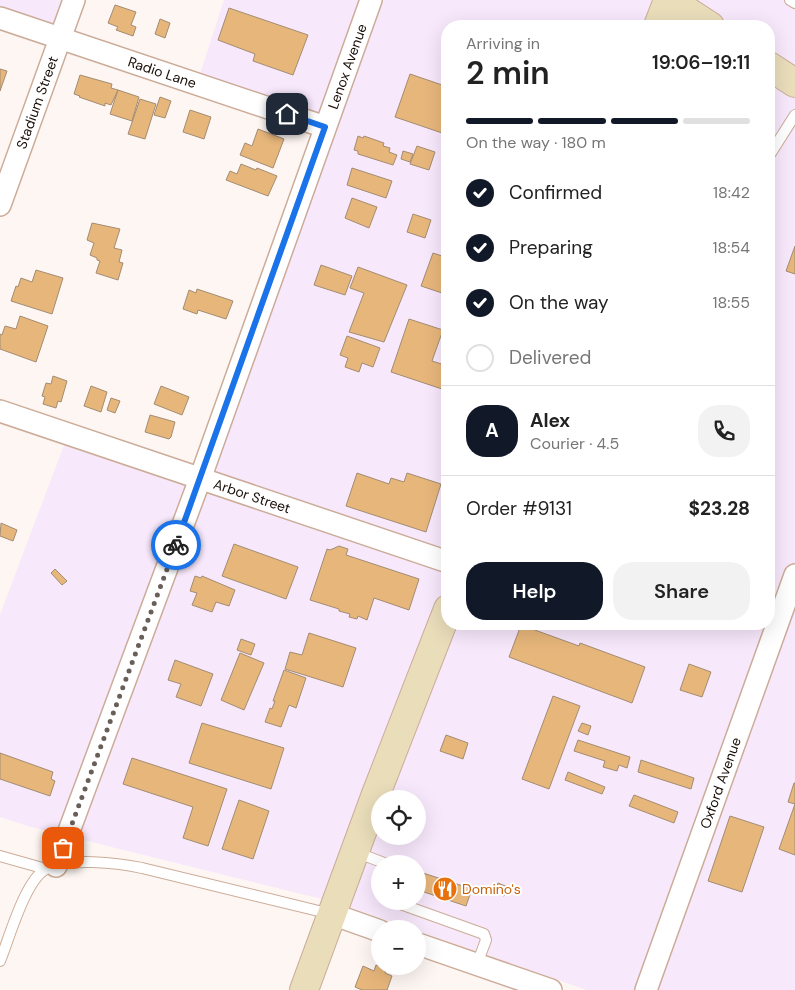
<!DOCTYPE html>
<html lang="en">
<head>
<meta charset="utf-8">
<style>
	body { margin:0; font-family:"DM Sans",sans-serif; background:#f2f2f2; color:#222; height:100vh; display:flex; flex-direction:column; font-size:19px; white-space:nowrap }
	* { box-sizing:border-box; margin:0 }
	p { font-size:16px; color:#767676 }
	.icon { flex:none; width:28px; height:28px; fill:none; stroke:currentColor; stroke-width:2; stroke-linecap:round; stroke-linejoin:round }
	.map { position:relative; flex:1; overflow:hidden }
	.side { position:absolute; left:441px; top:20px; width:334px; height:610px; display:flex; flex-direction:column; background:#fff; border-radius:20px; box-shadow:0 5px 20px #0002 }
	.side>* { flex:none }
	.buttons { position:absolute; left:371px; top:790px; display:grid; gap:10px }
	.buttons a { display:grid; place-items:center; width:55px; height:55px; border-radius:50%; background:#fff; box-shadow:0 5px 20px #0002; font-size:25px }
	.pin { position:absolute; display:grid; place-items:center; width:42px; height:42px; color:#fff; margin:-21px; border-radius:10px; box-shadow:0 2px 8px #0006 }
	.courier { position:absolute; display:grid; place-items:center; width:50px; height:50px; margin:-25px; border:4px solid #1a73e8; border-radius:50%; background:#fff; color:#222; box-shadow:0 1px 6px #0007 }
	.head em { font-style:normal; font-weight:600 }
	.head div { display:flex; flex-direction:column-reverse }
	.head { display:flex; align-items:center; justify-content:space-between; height:85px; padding:0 25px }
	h1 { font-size:32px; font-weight:600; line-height:38px }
	.bar { display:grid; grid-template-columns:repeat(4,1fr); gap:8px 5px; align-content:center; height:60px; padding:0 25px }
	.bar i { height:6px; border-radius:4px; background:#e0e0e0 }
	.bar .on { background:#111827 }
	.bar p { grid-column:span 4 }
	.line { display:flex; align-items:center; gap:12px; padding:0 25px; border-top:1px solid #e0e0e0 }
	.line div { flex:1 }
	.round { display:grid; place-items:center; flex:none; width:52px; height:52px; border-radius:20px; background:#f2f2f2 }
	ol { padding:0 25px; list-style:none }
	li { display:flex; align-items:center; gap:15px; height:55px }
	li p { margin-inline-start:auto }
	li .icon { padding:5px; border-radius:50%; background:#111827; color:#fff; stroke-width:4 }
	li:last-child { color:#767676 }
	li i { width:28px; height:28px; border:2px solid #e0e0e0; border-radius:50% }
	.button { display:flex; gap:10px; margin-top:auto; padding:10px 25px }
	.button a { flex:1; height:58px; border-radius:20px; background:#111827; color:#fff; font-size:20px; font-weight:600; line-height:58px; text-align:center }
	.button a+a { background:#f2f2f2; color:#222 }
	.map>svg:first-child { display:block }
</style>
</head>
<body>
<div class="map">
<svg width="795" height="990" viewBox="0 0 795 990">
	<rect width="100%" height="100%" fill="#fdf6f2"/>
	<path fill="#f7e8fb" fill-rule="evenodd" d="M0,0H68L55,29L0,9Z
		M224,0H795V575L785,605L795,609V990H587L418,931V929H412L334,902L31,827L0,817V615L72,424L210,471L338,123L199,77ZM448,26H769V624H448ZM380,799H418V836H380ZM380,864H418V901H380Z"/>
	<path fill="#e7b67b" stroke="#a38c72" d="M115,5L136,12L131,25L136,27L133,36L116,30L118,27L108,23Z
		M229,8L308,35L293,75L253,61L255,54L218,40Z
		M160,19L170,23L165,38L155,34Z
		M0,69L7,71L0,91Z
		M410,74L448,87V135L395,117Z
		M80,75L112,84L111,88L118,90L111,105L105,103V106L79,97L80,96L74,94Z
		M118,90L139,97L132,121L110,114Z
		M160,97L171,101L165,118L154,115Z
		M140,99L156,104L145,139L128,134Z
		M190,110L211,117L204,139L183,132Z
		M258,129L284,139L273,168L240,155L245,143L252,146Z
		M358,136L363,138L364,136L384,143L383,146L390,148L389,152L397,155L393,165L358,154V151L354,150Z
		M417,146L435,152L429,170L410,164Z
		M403,151L413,154L410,162L401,159Z
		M241,164L256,170L257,168L277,176L268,196L226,180L230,171L237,174Z
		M352,168L392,181L386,198L347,185Z
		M352,198L377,207L369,228L345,218Z
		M413,214L431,220L425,238L407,232Z
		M92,223L120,229L114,248L122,250L119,262L123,263L118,280L96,273L100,261L97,260V258L90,255L94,243L87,240Z
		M795,246V274L786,271Z
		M433,253L448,258V295L421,286Z
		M321,265L352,276L345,295L314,285Z
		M358,267L407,285L384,342L349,332L364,293L350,288Z
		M36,270L63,278L52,314L11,301L16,286L18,287L21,278L32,282Z
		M197,289L233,301L226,319L198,310L197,314L183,309L189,290L196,293Z
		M20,316L48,326L36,362L0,349V334L2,335L5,326L16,329Z
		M409,319L443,330L432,361L448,366V391L391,372Z
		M347,336L380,348L373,367L362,363L359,372L345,367L348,358L340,355Z
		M53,376L67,381L61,402L58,401L56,408L43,404L45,397L42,396L46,383L51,384Z
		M91,386L107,392L101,412L84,406Z
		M161,386L189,397L182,415L154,404Z
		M111,398L120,401L115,413L107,410Z
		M150,415L175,422L171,437L169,439L145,432Z
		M357,473L389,484L391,478L404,482L407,473L441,484L426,532L346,506Z
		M1,523L17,530L13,541L0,536Z
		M234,544L298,567L286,599L222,576Z
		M339,546L348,549L346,555L419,579L409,610L374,598L367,620L358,616L357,619L349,617L350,614L339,611V609L310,600L327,549L330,550Z
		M55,569L67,581L62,585L51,573Z
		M195,576L201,578L202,576L235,590L229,606L216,602L212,612L192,605L197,593L190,591Z
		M521,625L579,646L580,643L645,667L632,703L509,657Z
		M309,633L356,648L343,687L285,669L290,652L302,655Z
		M241,639L255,644L251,655L237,650Z
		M240,653L264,663L244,710L221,700Z
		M175,660L213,674L201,706L176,697L181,684L168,680Z
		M689,664L711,672L702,697L680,690Z
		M284,670L306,678L296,708L289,705L281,727L265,722L270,708L272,709L275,701H273Z
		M553,696L580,706L549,789L522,779Z
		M202,723L284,748L271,789L189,763Z
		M582,723L591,726L588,735L578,731Z
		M446,735L468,743L463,759L440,751Z
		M578,740L630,757L627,768L619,765L617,771L603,767L605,761L574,751Z
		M0,753L53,772L51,779L55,781L50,796L0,779Z
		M132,758L227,789L208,846L183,838L193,807L123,784Z
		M641,760L694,778L691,789L638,772Z
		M568,772L605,787L602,794L565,780Z
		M794,783H795V855L779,849L795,804L788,802Z
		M634,795L678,812L674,823L629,806Z
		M239,800L269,811L253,859L222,849Z
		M730,816L764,827L742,892L708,881Z
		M423,873L472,889L466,906L418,890Z
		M498,883L508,887L504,896L495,892Z
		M376,965L386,969L385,973L392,976L387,990H362L355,987L363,966L374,971Z"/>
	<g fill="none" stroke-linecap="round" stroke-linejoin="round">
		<defs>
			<path id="lane" d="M790,0L795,3
				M769,156L795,115
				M355,852L387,864
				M0,856L46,869
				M392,901L484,934L486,940L477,964
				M0,961C9,939 25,880 46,869C68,857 118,863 142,868L331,914"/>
			<g id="street">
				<path id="s1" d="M0,18L325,127"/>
				<path id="s2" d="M0,205L74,0"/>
				<path id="s3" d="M0,411L448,562"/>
				<path id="s4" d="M56,866L200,479L371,0"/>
				<path d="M332,914L380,931"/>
				<path d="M418,944L551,990"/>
				<path id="s5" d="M646,990L795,575"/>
			</g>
			<path id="secondary" d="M670,0L710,26
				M658,26L668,0
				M769,66L795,83
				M304,990L376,794L448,609"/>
		</defs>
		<use href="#lane" stroke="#ccac99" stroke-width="12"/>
		<use href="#street" stroke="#ccac99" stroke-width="24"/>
		<use href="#secondary" stroke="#ccac99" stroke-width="30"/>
		<use href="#lane" stroke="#fff" stroke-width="10"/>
		<use href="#street" stroke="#fff" stroke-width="21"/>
		<use href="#secondary" stroke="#e9ddba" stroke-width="28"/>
	</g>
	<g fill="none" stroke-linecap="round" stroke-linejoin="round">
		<path stroke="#685f59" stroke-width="5" stroke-dasharray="0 9" d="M63,848L176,545"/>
		<path stroke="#1a73e8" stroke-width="6" d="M176,545L325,127L287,114"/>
	</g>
	<defs>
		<symbol id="restaurant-disc" viewBox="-11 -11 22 22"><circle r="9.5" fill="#e8710a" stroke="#fff"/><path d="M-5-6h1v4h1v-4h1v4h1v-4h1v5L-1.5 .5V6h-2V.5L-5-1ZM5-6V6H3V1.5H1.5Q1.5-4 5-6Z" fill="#fff"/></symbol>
	</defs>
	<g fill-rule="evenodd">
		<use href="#restaurant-disc" x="431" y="875" width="28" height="28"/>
	</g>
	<g text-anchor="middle" stroke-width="4" stroke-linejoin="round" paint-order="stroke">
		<g font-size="14" fill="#180d07" stroke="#fff">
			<text dy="5" stroke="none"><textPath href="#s4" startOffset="851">Lenox Avenue</textPath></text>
			<text dy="5" stroke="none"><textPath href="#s1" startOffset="171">Radio Lane</textPath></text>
			<text dy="5" stroke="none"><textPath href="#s2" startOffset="109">Stadium Street</textPath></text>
			<text dy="5" stroke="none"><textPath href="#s3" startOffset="266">Arbor Street</textPath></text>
			<text dy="5" stroke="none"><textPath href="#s5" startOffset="220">Oxford Avenue</textPath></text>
		</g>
		<g font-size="14" fill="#c56008" stroke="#fff" text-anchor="start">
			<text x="462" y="894">Domino's</text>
		</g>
	</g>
</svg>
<div class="buttons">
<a><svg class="icon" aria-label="locate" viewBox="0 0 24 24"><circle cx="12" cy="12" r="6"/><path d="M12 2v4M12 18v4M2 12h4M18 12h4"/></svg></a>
<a>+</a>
<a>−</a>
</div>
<div class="pin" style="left:63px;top:848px;background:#ea580c"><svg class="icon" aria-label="bag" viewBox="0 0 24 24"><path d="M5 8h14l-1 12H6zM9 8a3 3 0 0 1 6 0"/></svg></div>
<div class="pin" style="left:287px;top:114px;background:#1f2937"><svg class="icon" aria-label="home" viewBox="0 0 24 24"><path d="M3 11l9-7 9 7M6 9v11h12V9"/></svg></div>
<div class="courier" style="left:176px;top:545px"><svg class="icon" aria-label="bike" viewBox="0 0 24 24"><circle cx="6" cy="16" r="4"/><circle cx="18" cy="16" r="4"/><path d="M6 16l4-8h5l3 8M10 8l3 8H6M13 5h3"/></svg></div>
<section class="side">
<div class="head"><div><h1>2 min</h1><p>Arriving in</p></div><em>19:06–19:11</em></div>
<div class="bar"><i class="on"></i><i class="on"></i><i class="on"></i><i></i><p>On the way · 180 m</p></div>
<ol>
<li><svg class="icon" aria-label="check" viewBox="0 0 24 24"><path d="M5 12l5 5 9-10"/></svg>Confirmed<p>18:42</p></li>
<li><svg class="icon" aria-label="check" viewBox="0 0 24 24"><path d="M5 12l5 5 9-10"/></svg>Preparing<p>18:54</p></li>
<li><svg class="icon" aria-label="check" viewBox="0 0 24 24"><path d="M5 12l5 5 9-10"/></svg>On the way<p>18:55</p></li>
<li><i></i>Delivered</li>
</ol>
<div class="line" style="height:90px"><b class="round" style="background:#111827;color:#fff">A</b><div><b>Alex</b><p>Courier · 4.5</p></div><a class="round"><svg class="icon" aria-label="phone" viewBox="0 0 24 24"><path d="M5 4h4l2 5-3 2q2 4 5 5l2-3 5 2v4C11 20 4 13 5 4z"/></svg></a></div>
<div class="line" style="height:65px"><div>Order #9131</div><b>$23.28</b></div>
<div class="button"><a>Help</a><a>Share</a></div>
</section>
</div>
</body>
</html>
